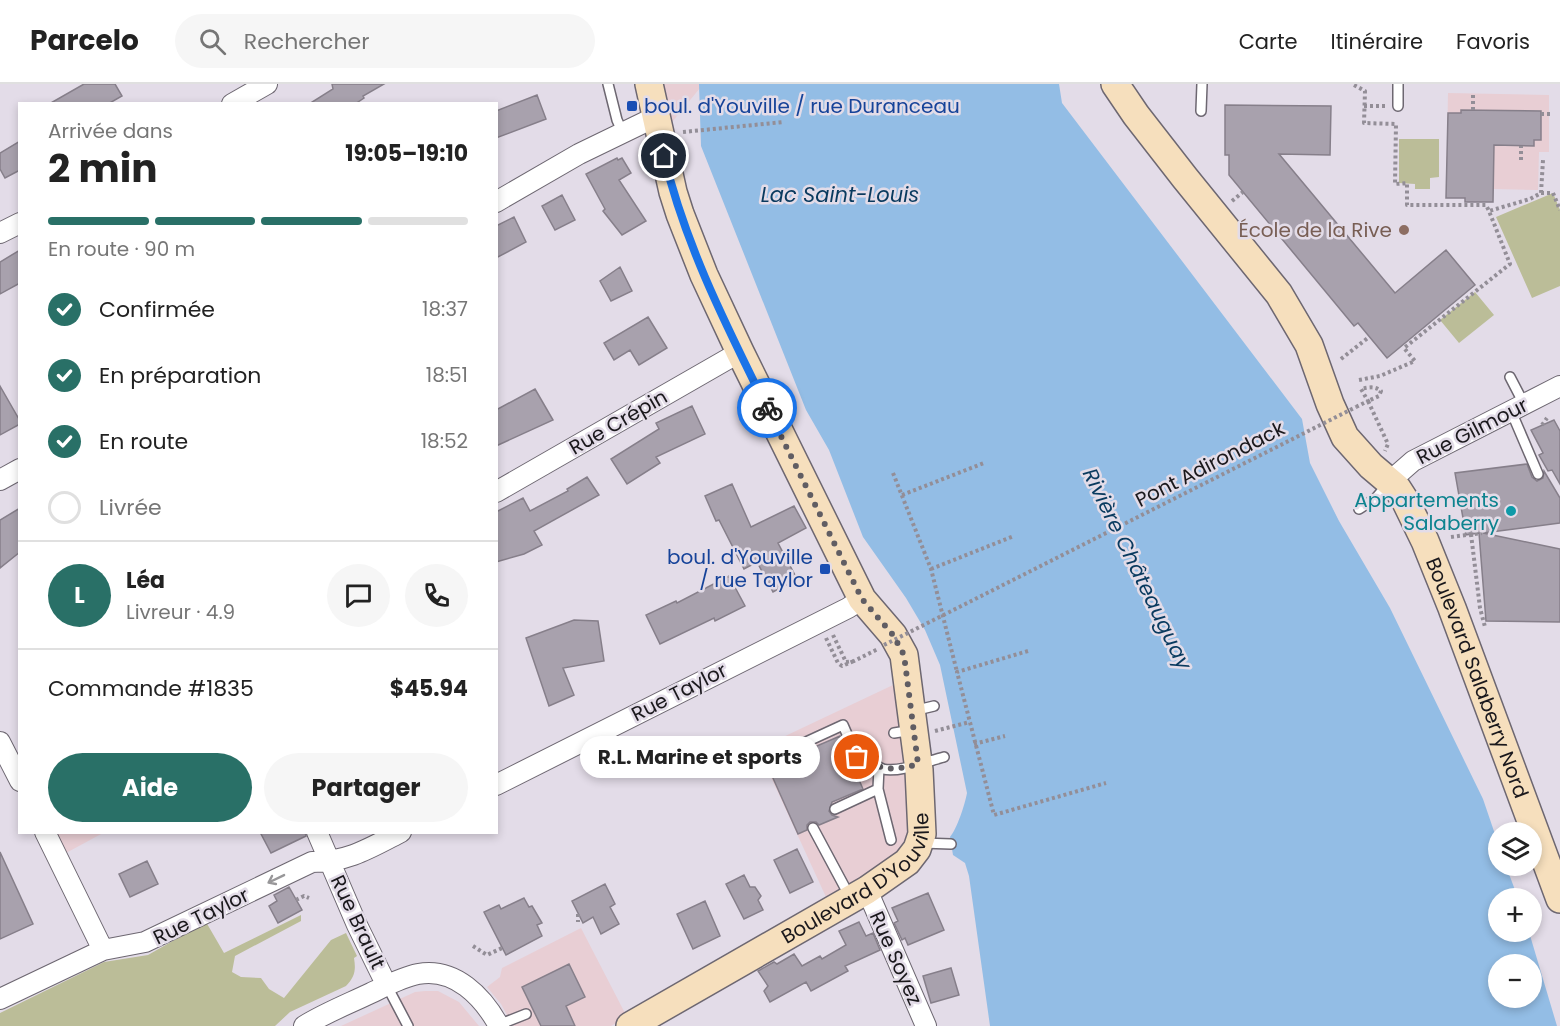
<!DOCTYPE html>
<html lang="fr">
<head>
<meta charset="utf-8">
<style>
	body { margin:0; font-family:Poppins,sans-serif; background:#f6f6f6; color:#222; height:100vh; display:flex; flex-direction:column; font-size:22px; white-space:nowrap }
	* { box-sizing:border-box; margin:0 }
	p { font-size:20px; color:#767676 }
	.icon { flex:none; width:33px; height:33px; fill:none; stroke:currentColor; stroke-width:2; stroke-linecap:round; stroke-linejoin:round }
	.map { position:relative; flex:1; overflow:hidden }
	.details { position:absolute; left:18px; top:18px; width:480px; height:732px; display:flex; flex-direction:column; background:#fff; border-radius:0px; box-shadow:0 3px 9px #0003 }
	.details>* { flex:none }
	.buttons { position:absolute; left:1488px; top:738px; display:grid; gap:12px }
	.buttons a { display:grid; place-items:center; width:54px; height:54px; border-radius:50%; background:#fff; box-shadow:0 3px 9px #0003; font-size:30px }
	.pin { position:absolute; display:grid; place-items:center; width:51px; height:51px; color:#fff; margin:-26px; border:3px solid #fff; border-radius:50%; box-shadow:0 2px 6px #0007 }
	.courier { position:absolute; display:grid; place-items:center; width:60px; height:60px; margin:-30px; border:4px solid #1a73e8; border-radius:50%; background:#fff; color:#222; box-shadow:0 2px 8px #0007 }
	.bubble { position:absolute; height:42px; border-radius:21px; background:#fff; box-shadow:0 3px 9px #0003; font-size:20px; font-weight:700; line-height:42px; text-align:center }
	.overview em { font-style:normal; font-weight:700 }
	.overview div { display:flex; flex-direction:column-reverse }
	.overview { display:flex; align-items:center; justify-content:space-between; height:102px; padding:0 30px }
	h1 { font-size:39px; font-weight:700; line-height:45px }
	.bar { display:grid; grid-template-columns:repeat(4,1fr); gap:9px 6px; align-content:center; height:72px; padding:0 30px }
	.bar i { height:8px; border-radius:4px; background:#e0e0e0 }
	.bar .active { background:#297067 }
	.bar p { grid-column:span 4 }
	.line { display:flex; align-items:center; gap:15px; padding:0 30px; border-top:2px solid #e0e0e0 }
	.line div { flex:1 }
	.round { display:grid; place-items:center; flex:none; width:63px; height:63px; border-radius:32px; background:#f6f6f6 }
	ol { padding:0 30px; list-style:none }
	li { display:flex; align-items:center; gap:18px; height:66px }
	li p { margin-inline-start:auto }
	li .icon { padding:6px; border-radius:50%; background:#297067; color:#fff; stroke-width:4 }
	li:last-child { color:#767676 }
	li i { width:33px; height:33px; border:3px solid #e0e0e0; border-radius:50% }
	.cta { display:flex; gap:12px; margin-top:auto; padding:12px 30px }
	.cta a { flex:1; height:69px; border-radius:36px; background:#297067; color:#fff; font-size:24px; font-weight:700; line-height:69px; text-align:center }
	.cta a+a { background:#f6f6f6; color:#222 }
	header { display:flex; align-items:center; gap:36px; box-sizing:border-box; height:84px; padding:0 30px; background:#fff; border-bottom:2px solid #e0e0e0 }
	header strong { font-size:28px }
	nav { display:flex; gap:33px; margin-inline-start:auto; font-size:21px }
	.search { width:420px; height:54px; background:#f6f6f6; display:flex; align-items:center; gap:15px; box-sizing:border-box; padding:0 21px; border-radius:33px; color:#767676; font-size:22px }
	.map>svg:first-child { display:block }
</style>
</head>
<body>
<header>
<strong>Parcelo</strong>
<div class="search"><svg class="icon" aria-label="search" viewBox="0 0 24 24"><circle cx="10" cy="10" r="6"/><path d="M15 15l6 6"/></svg>Rechercher</div>
<nav><a>Carte</a><a>Itinéraire</a><a>Favoris</a></nav>
</header>
<div class="map">
<svg width="1560" height="942" viewBox="0 0 1560 942">
	<rect width="100%" height="100%" fill="#e3dce8"/>
	<path fill="#e8ced4" d="M658,0H699L700,4L668,43Z
		M1448,9L1549,11V68H1539L1538,106L1493,105V118H1465V114H1446Z
		M897,581L909,683V737L905,759L898,771L885,780L826,813L758,665L893,601Z
		M56,749H103L66,769Z
		M581,844L627,933L611,942H513L501,920L487,903L500,893L502,884Z
		M425,907H438L459,918L479,942H341L415,908Z"/>
	<path fill="#bbbd98" d="M1399,55H1439V93L1430,94V105H1415V100L1399,99Z
		M1553,109L1560,126V202L1532,214L1496,133Z
		M1475,208L1494,231L1459,259L1440,236Z
		M301,831V837L235,872L232,888L241,893L261,894L269,905L284,914L331,856L346,849L357,872L354,874C356,886 355,893 346,902L290,928L275,942H0V929L104,878L148,871L206,838L224,869Z"/>
	<path fill="#93bde5" fill-rule="evenodd" d="M699,0H1059L1062,19L1302,335L1310,379L1339,437L1390,524L1483,715L1498,759V782H1506L1518,814H1498V848H1529L1557,942H990L969,792L965,779L953,771L950,753C957,745 965,720 967,709L940,581L925,546L906,514L863,453L829,366L806,326L701,62ZM1498,880H1532V914H1498Z"/>
	<path fill="#a8a1ad" stroke="#867f8a" stroke-width="1.5" d="M84,0H115L122,12L108,20H49Z
		M332,0H384L363,12L364,14L355,20H309L333,5Z
		M537,11L546,35L496,54V27Z
		M1225,21L1331,22L1330,71L1279,70L1395,209L1446,166L1475,201L1387,274L1358,239L1354,242L1229,91V71H1225Z
		M1461,26L1541,27V56H1534V62L1494,61L1493,118H1465V114H1446L1448,29H1461Z
		M20,57V86L5,94L0,85V69Z
		M617,74L618,76L622,74L631,89L619,96L646,137L622,151L603,127L605,125L586,90Z
		M562,111L575,136L555,146L542,122Z
		M514,133L526,158L496,174V142Z
		M20,166V199L0,210V178Z
		M620,183L632,207L611,217L600,197Z
		M648,233L667,264L639,281L630,266L614,276L604,259Z
		M0,302L20,337V340L0,351Z
		M535,305L553,336L496,362V326Z
		M692,322L705,350L656,373L660,379L627,400L611,375L659,345L656,339Z
		M1554,336L1560,347V400L1552,386L1548,387L1539,371L1543,369L1531,346Z
		M1527,380L1532,393L1537,397L1543,394L1544,387L1560,414V439L1483,449L1560,465V538L1486,537L1479,449L1466,451L1455,389Z
		M587,393L599,411L534,447L542,461L524,470L496,478V428L523,414L530,427L568,407L567,405Z
		M732,400L751,443L794,422L806,444L778,459L797,495L773,508L757,478L744,485L719,436L716,437L705,412Z
		M20,424V468L0,484V436Z
		M729,492L745,522L715,537L714,534L660,560L646,531L676,517L677,519Z
		M574,536L598,537L604,577L563,584L574,611L549,622L526,554Z
		M840,652L863,705L832,718L829,727L832,731L838,733L819,741L816,738H810L807,741V746L798,750L768,683Z
		M260,748H305L306,752L271,769Z
		M797,765L813,798L790,809L774,776Z
		M0,768L33,840L0,855Z
		M147,777L158,800L130,813L119,790Z
		M744,791L750,803H755L761,812L758,816L763,826L744,835L726,800Z
		M605,800L615,820L610,823L619,840L601,850L593,833L583,839L572,817Z
		M289,803L302,826L278,839L269,822L277,817L274,811Z
		M928,809L944,846L908,861L905,854L902,856L894,839L898,837L892,824Z
		M524,814L529,823L532,822L542,839L537,841L542,852L506,871L484,828L499,821L501,825Z
		M705,817L720,852L693,865L677,830Z
		M859,838L866,852L873,849L880,866L845,882L848,887L811,907L806,898L770,918L764,907L768,902L758,887L774,878L777,880L794,870L802,882L820,872L822,875L846,861L839,847Z
		M569,880L585,913L566,922L575,942H541L522,903Z
		M951,884L959,911L931,919L923,892Z"/>
	<g fill="none" stroke-linecap="round" stroke-linejoin="round">
		<defs>
			<path id="lane" d="M608,0L617,36L623,49
				M1398,22V0
				M1201,27L1202,0
				M1510,293L1524,320
				M1511,327L1538,390
				M1359,425L1376,414L1388,400
				M913,627L934,622
				M894,649L913,646
				M780,670L843,641L857,673C865,677 874,682 883,685C899,689 928,677 944,673
				M878,705L891,756
				M835,725L878,705L879,683
				M813,744L850,813
				M922,759L951,760
				M387,902L408,942
				M498,941L526,930"/>
			<path id="street" d="M232,20L267,0
				M496,118L579,70L645,38L657,35
				M0,149L20,139
				M0,396L20,385
				M1389,398L1413,377L1560,302
				M496,408L740,268
				M0,658L20,697
				M496,701L848,524L862,515
				M45,748L103,866
				M317,748L357,841L387,902
				M867,806L926,942
				M0,915L103,866L145,858L312,778C348,778 370,764 401,748
				M304,942C325,929 348,920 371,909C386,902 402,893 418,890C455,883 483,913 499,942"/>
			<g id="secondary">
				<path id="s1" d="M1115,0L1136,31L1185,94L1279,210L1309,261L1330,320L1345,353L1371,382L1397,404L1406,418L1425,457L1452,524L1560,815"/>
				<path id="s2" d="M630,942L867,806L907,778L917,765L922,750L919,686L904,571L893,551L862,515L740,268L704,191L680,130L673,108L649,0"/>
			</g>
		</defs>
		<use href="#lane" stroke="#6d6771" stroke-width="12"/>
		<use href="#street" stroke="#6d6771" stroke-width="22"/>
		<use href="#secondary" stroke="#6d6771" stroke-width="30"/>
		<path stroke="#938e97" stroke-width="4" stroke-dasharray="3 3" stroke-linecap="butt" d="M1354,1L1365,7L1364,39L1396,40L1395,100L1407,99V121H1486L1489,127
			M1364,22H1385
			M1473,26V10
			M1541,30H1550
			M683,48L784,38
			M1521,76V62
			M1541,109H1553L1560,126
			M1232,117L1243,108
			M1260,151L1271,152L1276,147
			M1341,275L1369,253
			M1359,296L1380,292L1415,277L1404,264L1510,180L1489,127L1530,115L1541,109L1543,76
			M1356,323L1368,317L1361,305C1369,303 1375,302 1381,307L1379,312L1368,317L1388,360L1385,367
			M1542,341L1547,334
			M893,389L931,485L957,588
			M902,411L984,379
			M1471,450L1480,524L1485,543
			M1451,453L1482,449
			M931,485L1014,452
			M833,551L846,578L854,577L878,565
			M826,554L838,579L842,582L854,577
			M1028,567L957,588L994,731L1106,699
			M935,647L970,638
			M974,660L1005,652
			M296,816L304,812L309,814
			M578,830V838
			M473,862L487,871L502,864"/>
		<use href="#lane" stroke="#fff" stroke-width="9"/>
		<use href="#street" stroke="#fff" stroke-width="20"/>
		<use href="#secondary" stroke="#f6dfbd" stroke-width="27"/>
		<path stroke="#938e97" stroke-width="4" stroke-dasharray="3 3" stroke-linecap="butt" d="M884,561L1356,323"/>
	</g>
	<defs><path id="oneway-shaft" d="M-6 0H5M1.5-3L5.5 0L1.5 3" fill="none" stroke-width="1.6" stroke-linecap="round" stroke-linejoin="round" transform="scale(1.5)"/></defs>
	<use stroke="#989799" href="#oneway-shaft" transform="translate(276 795) rotate(154)"/>
	<g fill="none" stroke-linecap="round" stroke-linejoin="round">
		<path stroke="#605d63" stroke-width="6" stroke-dasharray="0 10.8" d="M767,324L862,515L893,551L904,571L918,680C890,688 882,685 857,673"/>
		<path stroke="#1a73e8" stroke-width="8" d="M664,72C685,161 727,243 767,324"/>
	</g>
	<g fill="#1a4fb4" stroke="#e3dce8" stroke-width="2">
		<rect x="626" y="16" width="12" height="12" rx="3"/>
		<rect x="819" y="479" width="12" height="12" rx="3"/>
	</g>
	<circle fill="#8d6e63" stroke="#e3dce8" stroke-width="2" cx="1404" cy="146" r="6"/>
	<circle fill="#0f9aa8" stroke="#e3dce8" stroke-width="2" cx="1511" cy="427" r="6"/>
	<g text-anchor="middle" stroke-width="5" stroke-linejoin="round" paint-order="stroke">
		<g font-size="20" fill="#164399" stroke="#e3dce8" text-anchor="start">
			<text x="644" y="29">boul. d'Youville / rue Duranceau</text>
			<text x="813" y="480" text-anchor="end">boul. d'Youville<tspan x="813" dy="23">/ rue Taylor</tspan></text>
		</g>
		<g font-size="20" fill="#785e54" stroke="#e3dce8" text-anchor="end">
			<text x="1392" y="153">École de la Rive</text>
		</g>
		<g font-size="20" fill="#1a181c" stroke="#e3dce8">
			<text transform="translate(618 338) rotate(-30)" y="7">Rue Crépin</text>
			<text transform="translate(1472 347) rotate(-27)" y="7">Rue Gilmour</text>
			<text transform="translate(1210 380) rotate(-27)" y="7">Pont Adirondack</text>
			<text dy="7" stroke="none"><textPath href="#s1" startOffset="704">Boulevard Salaberry Nord</textPath></text>
			<text transform="translate(679 608) rotate(-27)" y="7">Rue Taylor</text>
			<text dy="7" stroke="none"><textPath href="#s2" startOffset="276">Boulevard D'Youville</textPath></text>
			<text transform="translate(201 832) rotate(-26)" y="7">Rue Taylor</text>
			<text transform="translate(358 838) rotate(65)" y="7">Rue Brault</text>
			<text transform="translate(896 874) rotate(66)" y="7">Rue Soyez</text>
		</g>
		<g font-size="20" fill="#0d838f" stroke="#e3dce8" text-anchor="end">
			<text x="1499" y="423">Appartements<tspan x="1499" dy="23">Salaberry</tspan></text>
		</g>
		<g font-size="21" font-style="italic" fill="#093a5f" stroke="#e3dce8">
			<text x="840" y="118">Lac Saint-Louis</text>
			<text transform="translate(1137 485) rotate(64)" y="7">Rivière Châteauguay</text>
		</g>
	</g>
</svg>
<div class="buttons">
<a><svg class="icon" aria-label="layers" viewBox="0 0 24 24"><path d="M12 4l9 5-9 5-9-5zM3 14l9 5 9-5"/></svg></a>
<a>+</a>
<a>−</a>
</div>
<div class="pin" style="left:857px;top:673px;background:#ea580c"><svg class="icon" aria-label="bag" viewBox="0 0 24 24"><path d="M5 8h14l-1 12H6zM9 8a3 3 0 0 1 6 0"/></svg></div>
<div class="pin" style="left:664px;top:72px;background:#1f2937"><svg class="icon" aria-label="home" viewBox="0 0 24 24"><path d="M3 11l9-7 9 7M6 9v11h12V9"/></svg></div>
<div class="courier" style="left:767px;top:324px"><svg class="icon" aria-label="bike" viewBox="0 0 24 24"><circle cx="6" cy="16" r="4"/><circle cx="18" cy="16" r="4"/><path d="M6 16l4-8h5l3 8M10 8l3 8H6M13 5h3"/></svg></div>
<div class="bubble" style="left:580px;top:652px;width:240px">R.L. Marine et sports</div>
<section class="details">
<div class="overview"><div><h1>2 min</h1><p>Arrivée dans</p></div><em>19:05–19:10</em></div>
<div class="bar"><i class="active"></i><i class="active"></i><i class="active"></i><i></i><p>En route · 90 m</p></div>
<ol>
<li><svg class="icon" aria-label="check" viewBox="0 0 24 24"><path d="M5 12l5 5 9-10"/></svg>Confirmée<p>18:37</p></li>
<li><svg class="icon" aria-label="check" viewBox="0 0 24 24"><path d="M5 12l5 5 9-10"/></svg>En préparation<p>18:51</p></li>
<li><svg class="icon" aria-label="check" viewBox="0 0 24 24"><path d="M5 12l5 5 9-10"/></svg>En route<p>18:52</p></li>
<li><i></i>Livrée</li>
</ol>
<div class="line" style="height:108px"><b class="round" style="background:#297067;color:#fff">L</b><div><b>Léa</b><p>Livreur · 4.9</p></div><a class="round"><svg class="icon" aria-label="chat" viewBox="0 0 24 24"><path d="M4 5h16v11H9l-5 4z"/></svg></a><a class="round"><svg class="icon" aria-label="phone" viewBox="0 0 24 24"><path d="M5 4h4l2 5-3 2q2 4 5 5l2-3 5 2v4C11 20 4 13 5 4z"/></svg></a></div>
<div class="line" style="height:78px"><div>Commande #1835</div><b>$45.94</b></div>
<div class="cta"><a>Aide</a><a>Partager</a></div>
</section>
</div>
</body>
</html>
